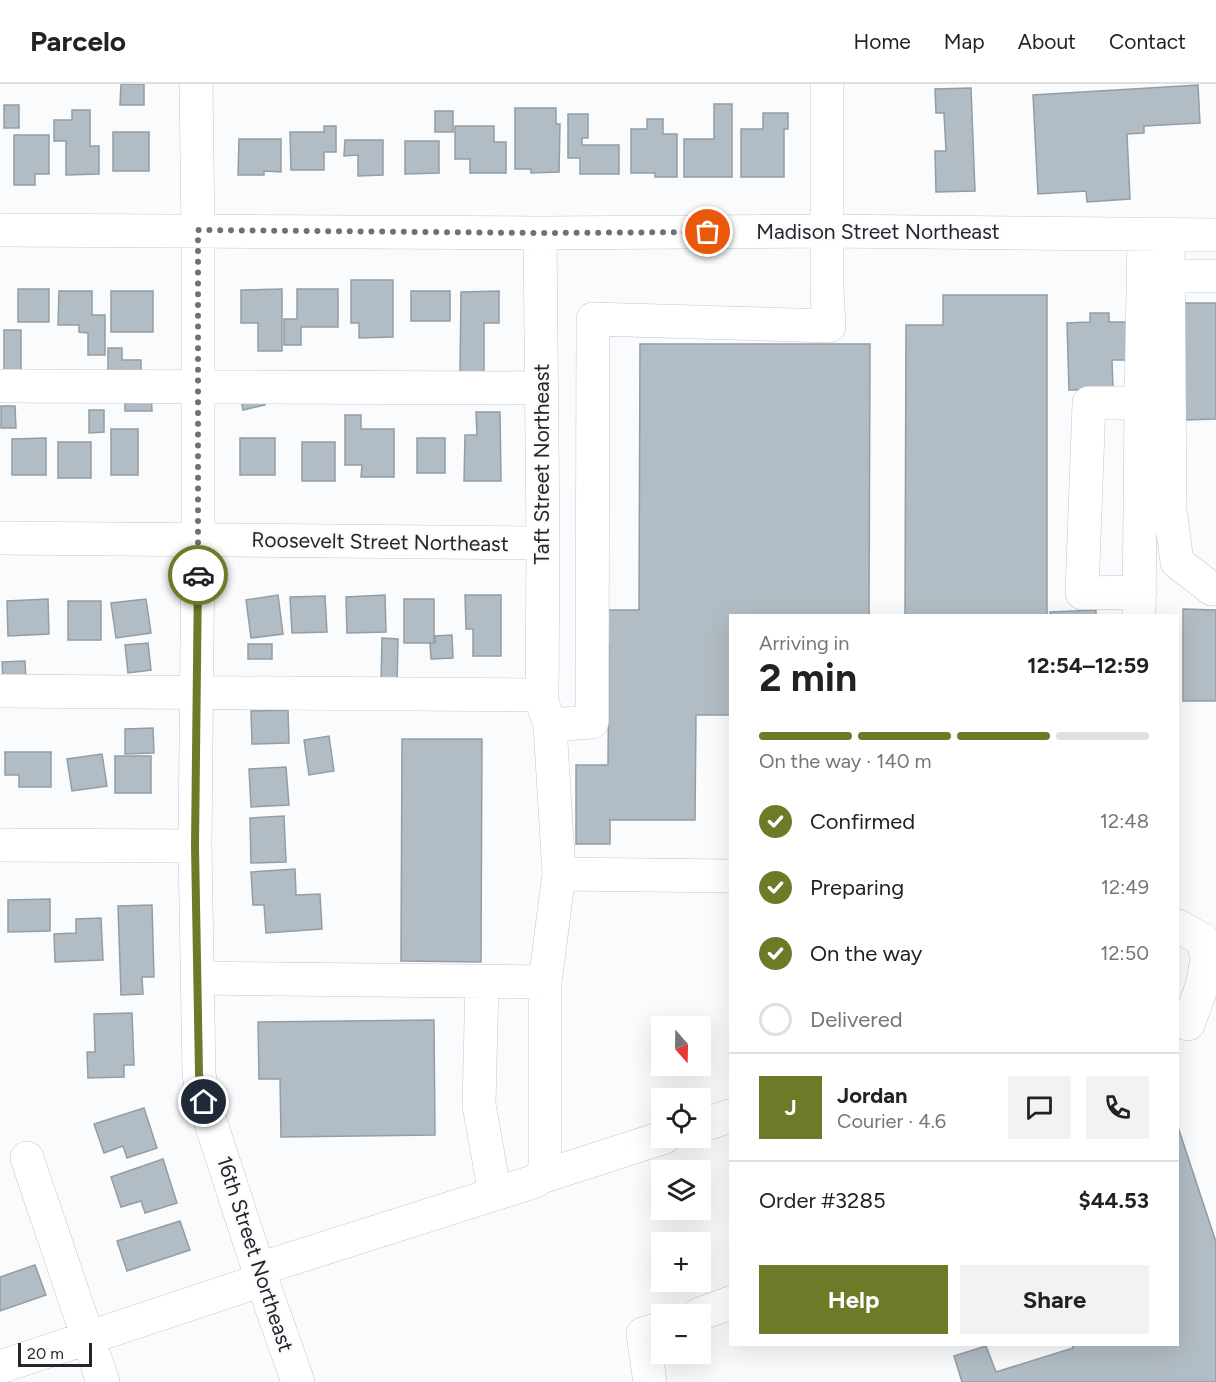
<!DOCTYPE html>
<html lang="en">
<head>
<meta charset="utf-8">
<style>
	body { margin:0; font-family:Figtree,sans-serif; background:#f2f2f2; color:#222; height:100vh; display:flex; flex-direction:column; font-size:22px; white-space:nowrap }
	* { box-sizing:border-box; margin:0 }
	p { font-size:20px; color:#767676 }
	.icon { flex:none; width:33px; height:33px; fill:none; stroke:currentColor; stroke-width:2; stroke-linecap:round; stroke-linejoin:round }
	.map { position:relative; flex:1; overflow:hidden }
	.details { position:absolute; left:729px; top:530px; width:450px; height:732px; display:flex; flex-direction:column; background:#fff; border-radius:0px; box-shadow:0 6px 24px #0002 }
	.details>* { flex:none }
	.needle { width:39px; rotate:160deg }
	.fabs { position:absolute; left:651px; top:932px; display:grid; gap:12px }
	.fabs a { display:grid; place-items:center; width:60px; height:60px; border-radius:0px; background:#fff; box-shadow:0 6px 24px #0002; font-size:30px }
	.scale { position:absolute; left:18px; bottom:15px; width:74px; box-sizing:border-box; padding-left:6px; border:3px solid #25262b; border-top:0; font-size:16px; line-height:21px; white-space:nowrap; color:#25262b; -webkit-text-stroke:4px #fafbfd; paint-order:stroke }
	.pin { position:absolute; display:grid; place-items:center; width:51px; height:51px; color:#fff; margin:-26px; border:3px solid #fff; border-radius:50%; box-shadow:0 2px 6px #0007 }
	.courier { position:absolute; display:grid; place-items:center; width:60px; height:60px; margin:-30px; border:4px solid #6d7b29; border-radius:50%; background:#fff; color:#222; box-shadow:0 2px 8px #0007 }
	.headline em { font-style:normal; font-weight:700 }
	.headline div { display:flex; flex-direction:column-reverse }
	.headline { display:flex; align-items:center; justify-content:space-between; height:102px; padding:0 30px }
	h1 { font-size:39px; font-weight:700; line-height:45px }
	.bar { display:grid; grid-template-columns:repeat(4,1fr); gap:9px 6px; align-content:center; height:72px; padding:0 30px }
	.bar i { height:8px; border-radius:4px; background:#e0e0e0 }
	.bar .current { background:#6d7b29 }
	.bar p { grid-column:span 4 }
	.line { display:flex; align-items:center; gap:15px; padding:0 30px; border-top:2px solid #e0e0e0 }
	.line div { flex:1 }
	.round { display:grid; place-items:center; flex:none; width:63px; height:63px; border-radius:0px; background:#f2f2f2 }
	ol { padding:0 30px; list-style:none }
	li { display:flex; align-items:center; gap:18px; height:66px }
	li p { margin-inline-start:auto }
	li .icon { padding:6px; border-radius:50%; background:#6d7b29; color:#fff; stroke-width:4 }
	li:last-child { color:#767676 }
	li i { width:33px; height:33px; border:3px solid #e0e0e0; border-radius:50% }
	.primary-button { display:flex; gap:12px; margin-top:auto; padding:12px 30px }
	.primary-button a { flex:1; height:69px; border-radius:0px; background:#6d7b29; color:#fff; font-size:24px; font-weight:700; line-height:69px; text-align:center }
	.primary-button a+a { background:#f2f2f2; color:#222 }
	header { display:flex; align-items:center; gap:36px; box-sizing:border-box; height:84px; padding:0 30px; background:#fff; border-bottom:2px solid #e0e0e0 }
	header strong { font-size:28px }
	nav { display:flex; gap:33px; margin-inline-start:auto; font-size:21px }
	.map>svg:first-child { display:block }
</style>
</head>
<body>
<header>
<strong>Parcelo</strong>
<nav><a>Home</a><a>Map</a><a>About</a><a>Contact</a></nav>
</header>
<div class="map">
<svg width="1216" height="1298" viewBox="0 0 1216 1298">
	<rect width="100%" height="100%" fill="#fafbfd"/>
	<path fill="#b2bcc4" stroke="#939da5" stroke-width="1.5" d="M121,0H144V21H120Z
		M1198,1L1200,39L1144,42V49L1127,50L1130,115L1087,118L1086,107L1038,110L1033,11Z
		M971,4L975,107L936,108L935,67H946L944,29H936L935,5Z
		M714,20H732V93H684V55H714Z
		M4,21H19V44H4Z
		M515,24H556V40H560L559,88L531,89V85H515Z
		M72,26H90V62H99V90L66,91V57H54V36H72Z
		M435,27H453V48H435Z
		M763,29H788V45H784V93H741V45H763Z
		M568,30H588V54H582V61H619V90H580V74H568Z
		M647,35H663V50H677V93H655V89H631V45H647Z
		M324,42H336V68H324V86H291L290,48H324Z
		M455,42H494V58H506V89H470V75H455Z
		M113,48H149V87H113Z
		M14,51H49V90H35V101H14Z
		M239,55H281V88L264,87V91H238Z
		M345,56H383V91L358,92V71L344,72Z
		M405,57H439V89L405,90Z
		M351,196H393V253L359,254V239H351Z
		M18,205H49V238H18Z
		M282,205V267H258V239H241V206Z
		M297,205H338V243H301V261H284V235H297Z
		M59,207H92V231H105V271H88V249L79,248V241H58Z
		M111,207H153V248H111Z
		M411,207H450V237H411Z
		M499,207V239H484V289H460L461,208Z
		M943,211H1047V531H905L906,241H943Z
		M1183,219H1216V335L1183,336Z
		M1090,229H1109V238H1129L1130,276H1112L1113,305L1069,306L1067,239L1090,238Z
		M4,246H21V287H4Z
		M640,260H870L869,531H730V631H696L695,736H610V760H576V681H608L609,561H598L599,526H639Z
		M108,264H122V276H141V292H108Z
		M262,304L265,321L243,326L240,309Z
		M151,307L152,327H125V308Z
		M1,322H15L16,344H1Z
		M89,326H104V348L89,349Z
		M476,328H500L501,397H464L465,351H477Z
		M345,331H361V345H394V393H361L362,381H345Z
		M111,345H138V391H111Z
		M46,354V391H12V355Z
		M240,354H275V391H240Z
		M417,354H445V389H417Z
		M58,358H91V394H58Z
		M302,358H335V397H302Z
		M278,511L283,550L251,554L246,516Z
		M385,511L386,548L347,549L346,513Z
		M465,511H501V572H473V545H466Z
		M325,512L327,548L292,549L290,513Z
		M48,515L49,550L8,552L7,517Z
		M146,515L151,549L116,554L111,519Z
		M404,515H434V559H404Z
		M68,517H101V556H68Z
		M1183,525L1216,526V617H1183Z
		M1096,526V531H1050V528Z
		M452,551L453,574L431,575L430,559H435V552Z
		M382,554L398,555L397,600L381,599Z
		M148,559L151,586L128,589L125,561Z
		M248,560H272V575H248Z
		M25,577L26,597H3L2,578Z
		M288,626L289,659L252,660L251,627Z
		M153,644L154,669L125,670V645Z
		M329,652L334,687L309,691L304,656Z
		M402,655H482L481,878L401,877Z
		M5,668H51V703H19V691H5Z
		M102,670L107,702L72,707L67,675Z
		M115,672H151V709H115Z
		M286,683L289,721L251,723L249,685Z
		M284,732L286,778L251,779L250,734Z
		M295,785L296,811L320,810L322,845L266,849L264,821H253L251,788Z
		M50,815V847L8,848V816Z
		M152,821L154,893H142L143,910L121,911L118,822Z
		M101,834L103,876L55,878L54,850L76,849V835Z
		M132,929L134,981H124V993L88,994L87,968H95L94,930Z
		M434,936L435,1051L281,1053L280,995H259L258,938Z
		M144,1024L157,1064L127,1074L123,1062L104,1069L94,1040Z
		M1178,1043L1216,1158V1298H962L954,1272L986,1262L996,1288L1073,1264L1072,1260H1178Z
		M163,1075L177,1119L145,1129L141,1117L121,1123L111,1093Z
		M180,1137L190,1166L127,1187L117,1157Z
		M35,1181L46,1211L0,1227V1193Z"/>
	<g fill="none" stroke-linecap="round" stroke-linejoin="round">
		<defs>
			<path id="minor" d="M196,0L198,146V456L195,762L199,990L204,1018L262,1196L298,1298
				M0,146L540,149L827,147L1216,151
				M540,149L543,459L542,611V618L550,641L559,790L545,898
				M1168,151L1170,426L1177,478L1212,505H1216
				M1168,192H1216
				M0,302L542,304
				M0,454L543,459
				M1140,508L1082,509L1089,319H1141
				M1139,531L1141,319L1144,150
				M0,607L542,611
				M550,641L592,638L593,235L829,242L827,207V0
				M0,761L195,762
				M559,790L730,792
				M1178,842L1203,856L1207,875L1202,902L1188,940
				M197,894L545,898V1087L536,1097L259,1185
				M482,897L479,1021L495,1110
				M700,1042L730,1032
				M27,1074L103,1298
				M541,1093L665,1053
				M700,1230L730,1219
				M0,1283L262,1196
				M650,1298L643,1250L662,1244"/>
		</defs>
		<use href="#minor" stroke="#c3c6d2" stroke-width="34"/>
		<use href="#minor" stroke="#fff" stroke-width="33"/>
	</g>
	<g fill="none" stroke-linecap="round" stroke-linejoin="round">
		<path stroke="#707174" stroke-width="6" stroke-dasharray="0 10.8" d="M198,491V146L540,149L708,148"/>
		<path stroke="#6d7b29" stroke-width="8" d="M198,491L195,762L199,990L204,1018"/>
	</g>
	<g text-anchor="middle" stroke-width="4.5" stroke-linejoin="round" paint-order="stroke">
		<g font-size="21" fill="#25262b" stroke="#fafbfd">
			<text x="878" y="155">Madison Street Northeast</text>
			<text transform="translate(542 380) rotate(-90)" y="7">Taft Street Northeast</text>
			<text transform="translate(380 458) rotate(1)" y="7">Roosevelt Street Northeast</text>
			<text transform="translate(255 1170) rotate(72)" y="7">16th Street Northeast</text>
		</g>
	</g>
</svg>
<div class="fabs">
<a><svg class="needle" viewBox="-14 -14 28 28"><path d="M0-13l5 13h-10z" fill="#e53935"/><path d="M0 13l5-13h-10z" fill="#767676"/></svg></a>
<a><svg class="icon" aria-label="locate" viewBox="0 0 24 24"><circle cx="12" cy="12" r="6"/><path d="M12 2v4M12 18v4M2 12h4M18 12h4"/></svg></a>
<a><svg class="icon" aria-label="layers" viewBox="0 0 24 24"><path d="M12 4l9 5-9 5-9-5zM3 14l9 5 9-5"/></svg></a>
<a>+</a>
<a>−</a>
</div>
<div class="scale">20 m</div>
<div class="pin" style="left:708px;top:148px;background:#ea580c"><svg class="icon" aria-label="bag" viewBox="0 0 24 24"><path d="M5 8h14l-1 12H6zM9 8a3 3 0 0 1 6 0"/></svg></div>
<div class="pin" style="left:204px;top:1018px;background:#1f2937"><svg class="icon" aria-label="home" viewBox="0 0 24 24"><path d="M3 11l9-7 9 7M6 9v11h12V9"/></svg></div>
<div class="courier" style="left:198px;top:491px"><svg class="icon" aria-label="car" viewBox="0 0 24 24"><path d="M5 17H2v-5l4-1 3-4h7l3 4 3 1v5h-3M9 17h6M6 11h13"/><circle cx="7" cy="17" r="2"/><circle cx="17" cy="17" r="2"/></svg></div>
<section class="details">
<div class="headline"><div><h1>2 min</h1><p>Arriving in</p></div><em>12:54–12:59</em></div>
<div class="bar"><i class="current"></i><i class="current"></i><i class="current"></i><i></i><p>On the way · 140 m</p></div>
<ol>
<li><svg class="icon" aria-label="check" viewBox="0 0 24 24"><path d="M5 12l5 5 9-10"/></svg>Confirmed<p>12:48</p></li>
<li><svg class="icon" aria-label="check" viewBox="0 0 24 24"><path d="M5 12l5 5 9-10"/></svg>Preparing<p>12:49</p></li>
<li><svg class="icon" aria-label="check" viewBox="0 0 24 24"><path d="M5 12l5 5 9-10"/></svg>On the way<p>12:50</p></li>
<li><i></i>Delivered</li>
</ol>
<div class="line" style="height:108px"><b class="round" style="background:#6d7b29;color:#fff">J</b><div><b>Jordan</b><p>Courier · 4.6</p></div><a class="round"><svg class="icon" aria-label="chat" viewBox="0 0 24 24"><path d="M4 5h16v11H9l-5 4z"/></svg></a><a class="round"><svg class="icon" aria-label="phone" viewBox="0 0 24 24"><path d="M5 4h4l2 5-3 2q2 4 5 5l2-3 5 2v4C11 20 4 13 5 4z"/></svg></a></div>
<div class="line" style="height:78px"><div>Order #3285</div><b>$44.53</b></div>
<div class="primary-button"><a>Help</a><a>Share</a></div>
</section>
</div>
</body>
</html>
